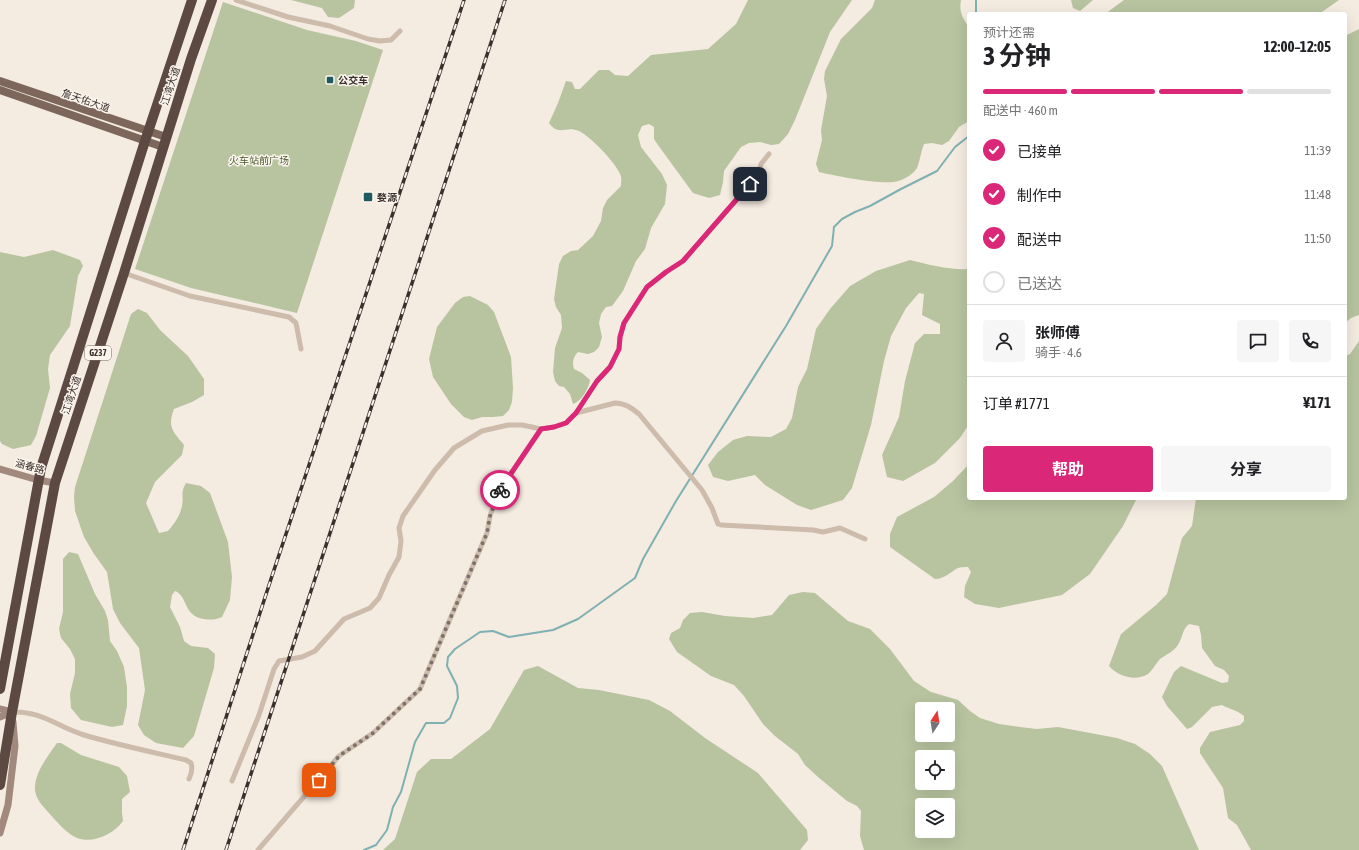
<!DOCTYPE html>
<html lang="zh">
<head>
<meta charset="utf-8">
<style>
	body { margin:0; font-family:"Asap Condensed","Noto Sans SC",sans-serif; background:#f6f6f6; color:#202124; height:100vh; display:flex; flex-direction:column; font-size:15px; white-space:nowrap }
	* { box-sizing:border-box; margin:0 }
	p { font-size:13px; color:#757577 }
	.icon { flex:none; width:22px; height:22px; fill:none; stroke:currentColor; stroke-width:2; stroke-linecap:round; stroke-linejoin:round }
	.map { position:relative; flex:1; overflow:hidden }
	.panel { position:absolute; left:967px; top:12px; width:380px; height:488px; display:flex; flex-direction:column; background:#fff; border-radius:4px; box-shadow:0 4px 16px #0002 }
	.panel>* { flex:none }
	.needle { width:26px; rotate:12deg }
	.controls { position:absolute; left:915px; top:702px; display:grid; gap:8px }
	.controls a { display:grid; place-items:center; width:40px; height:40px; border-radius:4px; background:#fff; box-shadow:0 4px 16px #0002; font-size:20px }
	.pin { position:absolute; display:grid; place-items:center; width:34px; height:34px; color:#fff; margin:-17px; border-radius:8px; box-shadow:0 2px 6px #0006 }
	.courier { position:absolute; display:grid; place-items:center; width:40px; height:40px; margin:-20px; border:3px solid #db2777; border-radius:50%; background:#fff; color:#222; box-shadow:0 1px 5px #0007 }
	.summary em { font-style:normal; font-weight:700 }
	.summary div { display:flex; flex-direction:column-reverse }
	.summary { display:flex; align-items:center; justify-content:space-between; height:68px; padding:0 16px }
	h1 { font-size:26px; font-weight:700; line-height:30px }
	.bar { display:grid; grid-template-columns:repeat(4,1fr); gap:6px 4px; align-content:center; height:48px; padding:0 16px }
	.bar i { height:5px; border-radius:3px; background:#e0e0e0 }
	.bar .on { background:#db2777 }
	.bar p { grid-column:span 4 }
	.line { display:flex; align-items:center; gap:10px; padding:0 16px; border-top:1px solid #e0e0e0 }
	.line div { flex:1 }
	.round { display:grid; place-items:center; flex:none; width:42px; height:42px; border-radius:4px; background:#f6f6f6 }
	ol { padding:0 16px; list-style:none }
	li { display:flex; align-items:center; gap:12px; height:44px }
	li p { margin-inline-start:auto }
	li .icon { padding:4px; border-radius:50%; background:#db2777; color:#fff; stroke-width:4 }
	li:last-child { color:#757577 }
	li i { width:22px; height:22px; border:2px solid #e0e0e0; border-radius:50% }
	.primary-button { display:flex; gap:8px; margin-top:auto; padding:8px 16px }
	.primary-button a { flex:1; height:46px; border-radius:4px; background:#db2777; color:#fff; font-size:16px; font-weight:700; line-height:46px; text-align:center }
	.primary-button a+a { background:#f6f6f6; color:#202124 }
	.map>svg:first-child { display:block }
</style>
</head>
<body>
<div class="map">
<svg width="1359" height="850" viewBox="0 0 1359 850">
	<rect width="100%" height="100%" fill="#f4ebe1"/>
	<path fill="#b8c4a0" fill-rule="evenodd" d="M291,0H355L354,8L339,18L328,17L322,8Z
		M748,0H852L830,32L795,120L788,134L779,144L771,145L760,142L749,143L741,147L724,171L723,182L720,195L709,198L693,193L658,145L654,139V127L649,124L642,126L638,135L641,147L662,174L667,185L665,204L651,228L645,249L636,261L623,291L612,306L606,307L601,314L599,323L602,337L599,347L594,352L588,354L578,352C573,357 572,362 574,369L582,373L590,380C589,388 582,401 573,404L570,394L564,387L559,386L555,381L553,372L555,348L562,328L561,315L556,307L554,299L559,264L563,256L571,251L578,250L593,236L601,221L603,208L607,200L621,186C621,182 622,177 620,174C616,163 590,136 579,131C566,125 559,137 549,123L558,103L566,81L572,82L575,89H580L599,70H609L615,75L628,76L651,55L708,49L736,24Z
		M875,0H961C959,11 962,18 969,27V121L959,127L949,141L942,145L932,143L924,144C921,151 920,161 917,168C913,175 902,181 893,182C878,184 835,176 819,172L816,164L822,140L821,130L827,96L824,79L825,71L841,39L872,8Z
		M1071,0H1093L1080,11L1073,8Z
		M1124,0H1339L1319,14H1105Z
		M223,2L307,30L356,41L383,50L297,313L191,288L135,269Z
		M1359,29V315L1351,318L1345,323V36Z
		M53,250L80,260L83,266L78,276L70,326L50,355L48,369L50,388L36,436L31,445L13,449L2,444L0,441V252L24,257Z
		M910,260C930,265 949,270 969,269V424L960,438L935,463L903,481L887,477L882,455L899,417L905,381L915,343L924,334H940V324L922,315L924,294L919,293L906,308L891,336L884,361L871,425L852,488L843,500L811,510L797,505L765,485L755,475L728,481L713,477L708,465L718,452L733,440L747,436L771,437L786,429L792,418L798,387L807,369L816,329L830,309L850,286L876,271Z
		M470,296L488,305L494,312L511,357L513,388L512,402L509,410L503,416L493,417H482L472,420L464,417L451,404L433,377L429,359L437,327L455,303L463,297Z
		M138,309L147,313L160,330L188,356L204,379V395L192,402L174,409C167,427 173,432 184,445L182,455L155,482L146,503L159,533L168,531C174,524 180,516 182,506C184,496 180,493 186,483L201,486L210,493L228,542L232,577L230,600L222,617C215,620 211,620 204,619C183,616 188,596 175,591L172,595L170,607L180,627L184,641L191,646L208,648L215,654L214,668L194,736L183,748L156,743L144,735L138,725L145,690L139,648L120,623L113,609L107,572L94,554L84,537L75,511L74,497L75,487L131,314Z
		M1359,341V850H1251L1237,825L1228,818L1223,788L1200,753V748L1210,732L1240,725L1244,721V716C1237,710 1229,709 1222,705L1212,707L1192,727L1187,729L1167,706L1162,697L1174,672L1181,666L1222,683L1228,682L1229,676L1224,670L1215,666L1202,648L1201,635L1199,626L1189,624C1182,630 1183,636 1179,643C1175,651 1167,654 1160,659C1156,663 1153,670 1148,674C1135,682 1118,676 1109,666L1121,634L1156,605L1167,594L1182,538L1192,526L1196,498H1345V356L1350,354Z
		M969,464V498H1137L1123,526L1090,574L1062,595L999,608L975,604L964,597L965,586L971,572L968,567C965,567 961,567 958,568C950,572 945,579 935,579L890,547V534L897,517L934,497L953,481Z
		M69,552L78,554L95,594L105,611L108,620L110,641L117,651L124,667L127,687V706L123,725L112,727L81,720L71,708L70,694L75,673V659L70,649L61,638L59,629L63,612V559Z
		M803,592L815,593L848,621L870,629L890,649L914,681L931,692L958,700L970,711L980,718L999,724L1020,727L1037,729L1058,727L1117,738L1135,744L1150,754L1162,766L1199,850H864L860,836L861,811L857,806L847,801L818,777L805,765L798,754L775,736L763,724L744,696L734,685L711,676L677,652L669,639L671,633L680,628L683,620L690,613L702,612L725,616L753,618L772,615L789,595ZM922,709H948V735H922ZM922,757H948V783H922ZM922,805H948V831H922Z
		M538,666L578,688L599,690L649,700L670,711L705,738L758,773L807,830L808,840L800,850H383L395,839L417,772L431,759H451L490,729L524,670Z
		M57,743H61L81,755L119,767L127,776L130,792L122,799V813L123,821C114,834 93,844 77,838C67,834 56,821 49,813C43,806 36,800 35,790C34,773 48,756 57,743Z"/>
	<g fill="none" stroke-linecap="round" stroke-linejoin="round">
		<path stroke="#7fb0b2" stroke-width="2" d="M976,14V0
			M364,850L376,845L387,830L393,807L401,792L415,742L426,723H444L450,718L458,698L457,686L447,666L448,657L455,649L480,632L493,631L509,637L553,630L578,619L635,578L643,559L676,501L786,326L832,246L834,227L842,219L855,212L870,206L901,189L937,171L955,147L969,136"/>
		<path stroke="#cdbbac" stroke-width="5" d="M236,0L288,17L330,26L368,39L380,41L391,40L400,31
			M124,273L190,296L289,317L296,323L301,349
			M576,413L597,381L610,367L619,349L620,337L624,323L647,287L666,272L683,261L759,174L761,164L769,154
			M12,712C43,711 57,727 84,735C118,745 152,752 186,760L191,763C193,769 192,773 189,779
			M232,781L259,715L274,669L279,661L302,657L315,651L344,619L370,608L379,598L389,575L399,557L401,541L399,528L403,516L435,470L454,448L482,431L508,425H522L541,429L554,427L566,423L576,413L615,403C625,403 632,408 639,414L702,490L712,508L718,524L721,525L813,530L823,532L840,528L865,539
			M258,850L339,756L373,733L420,689L487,533L490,516L499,491L541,429"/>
		<path stroke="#a18a7d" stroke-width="7" d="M0,469L38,480L55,483
			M0,709L12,712
			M0,717L12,712
			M0,833L8,805L15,746L13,722"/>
		<path stroke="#7d675c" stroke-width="8" d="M0,81L166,137
			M0,90L163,147"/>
		<path stroke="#5c4a42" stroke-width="10" d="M0,689L41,468L145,141L192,0
			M0,785L12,712L55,483L124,273L191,59L212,0"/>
		<defs>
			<path id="rail" d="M183,850L271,579L464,0
				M226,850L505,0"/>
		</defs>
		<use href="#rail" stroke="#3b302b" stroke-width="3.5"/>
		<use href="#rail" stroke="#fbf5ee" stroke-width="2" stroke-dasharray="6" stroke-linecap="butt"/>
	</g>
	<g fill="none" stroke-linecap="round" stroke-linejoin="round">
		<path stroke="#7c716b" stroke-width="4" stroke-dasharray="0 7.2" d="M319,780L339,756L373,733L420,689L487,533L490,516L500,490"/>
		<path stroke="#db2777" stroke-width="5" d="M500,490L541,429L554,427L566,423L576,413L597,381L610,367L619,349L620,337L624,323L647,287L666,272L683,261L750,184"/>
	</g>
	<g fill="#1f5a5e" stroke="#fbf5ee" stroke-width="1.5">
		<rect x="326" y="76" width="8" height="8" rx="2"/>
		<rect x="363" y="192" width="10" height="10" rx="2"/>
	</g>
	<g text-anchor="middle" stroke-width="3" stroke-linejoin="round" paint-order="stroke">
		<rect fill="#fbf5ee" stroke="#756b66" stroke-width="1" x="85" y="346" width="26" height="14" rx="3"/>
		<g font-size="9" font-weight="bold" fill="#3b302b">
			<text x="98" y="356">G237</text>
		</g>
		<g font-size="10" font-weight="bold" fill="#3b302b" stroke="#fbf5ee" text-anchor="start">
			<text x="338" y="84">公交车</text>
			<text x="377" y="201">婺源</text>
		</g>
		<g font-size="10" fill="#3b302b" stroke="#fbf5ee">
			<text transform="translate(170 86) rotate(-72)" y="4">江湾大道</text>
			<text transform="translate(86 100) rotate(19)" y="4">詹天佑大道</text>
			<text transform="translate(71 395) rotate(-72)" y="4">江湾大道</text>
			<text transform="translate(30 466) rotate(15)" y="4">涵春路</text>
		</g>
		<g font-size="10" fill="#4a5a2e" stroke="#fbf5ee">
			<text x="259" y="164">火车站前广场</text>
		</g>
	</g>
</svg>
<div class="controls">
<a><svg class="needle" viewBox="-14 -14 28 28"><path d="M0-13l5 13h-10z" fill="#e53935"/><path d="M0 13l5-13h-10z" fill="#757577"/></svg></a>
<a><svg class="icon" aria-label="locate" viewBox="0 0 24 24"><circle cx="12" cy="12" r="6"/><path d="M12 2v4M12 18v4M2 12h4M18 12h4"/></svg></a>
<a><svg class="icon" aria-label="layers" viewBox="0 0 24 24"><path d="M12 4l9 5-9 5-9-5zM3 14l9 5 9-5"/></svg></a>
</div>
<div class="pin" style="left:319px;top:780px;background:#ea580c"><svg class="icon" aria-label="bag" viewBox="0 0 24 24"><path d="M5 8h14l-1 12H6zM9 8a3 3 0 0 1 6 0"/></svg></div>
<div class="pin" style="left:750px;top:184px;background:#1f2937"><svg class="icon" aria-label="home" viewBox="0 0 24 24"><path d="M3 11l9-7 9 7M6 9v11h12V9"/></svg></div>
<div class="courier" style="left:500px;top:490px"><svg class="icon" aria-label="bike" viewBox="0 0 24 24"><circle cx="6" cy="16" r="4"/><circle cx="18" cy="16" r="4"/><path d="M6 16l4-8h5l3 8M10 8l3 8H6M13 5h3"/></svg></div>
<section class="panel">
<div class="summary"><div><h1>3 分钟</h1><p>预计还需</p></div><em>12:00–12:05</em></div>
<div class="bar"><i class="on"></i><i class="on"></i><i class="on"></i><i></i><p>配送中 · 460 m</p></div>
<ol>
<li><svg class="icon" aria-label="check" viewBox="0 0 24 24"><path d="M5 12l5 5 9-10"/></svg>已接单<p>11:39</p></li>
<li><svg class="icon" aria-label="check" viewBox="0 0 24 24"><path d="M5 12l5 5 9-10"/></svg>制作中<p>11:48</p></li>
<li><svg class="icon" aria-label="check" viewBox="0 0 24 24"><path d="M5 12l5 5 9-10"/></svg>配送中<p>11:50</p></li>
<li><i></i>已送达</li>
</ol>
<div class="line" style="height:72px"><a class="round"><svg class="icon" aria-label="person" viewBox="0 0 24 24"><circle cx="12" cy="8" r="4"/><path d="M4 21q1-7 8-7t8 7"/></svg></a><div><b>张师傅</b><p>骑手 · 4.6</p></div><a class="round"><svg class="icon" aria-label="chat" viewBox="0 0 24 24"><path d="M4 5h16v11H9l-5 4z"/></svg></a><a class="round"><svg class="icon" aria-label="phone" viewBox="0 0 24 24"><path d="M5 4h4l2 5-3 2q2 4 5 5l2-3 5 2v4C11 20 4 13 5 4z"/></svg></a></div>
<div class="line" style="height:52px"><div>订单 #1771</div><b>¥171</b></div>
<div class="primary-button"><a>帮助</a><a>分享</a></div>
</section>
</div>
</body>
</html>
